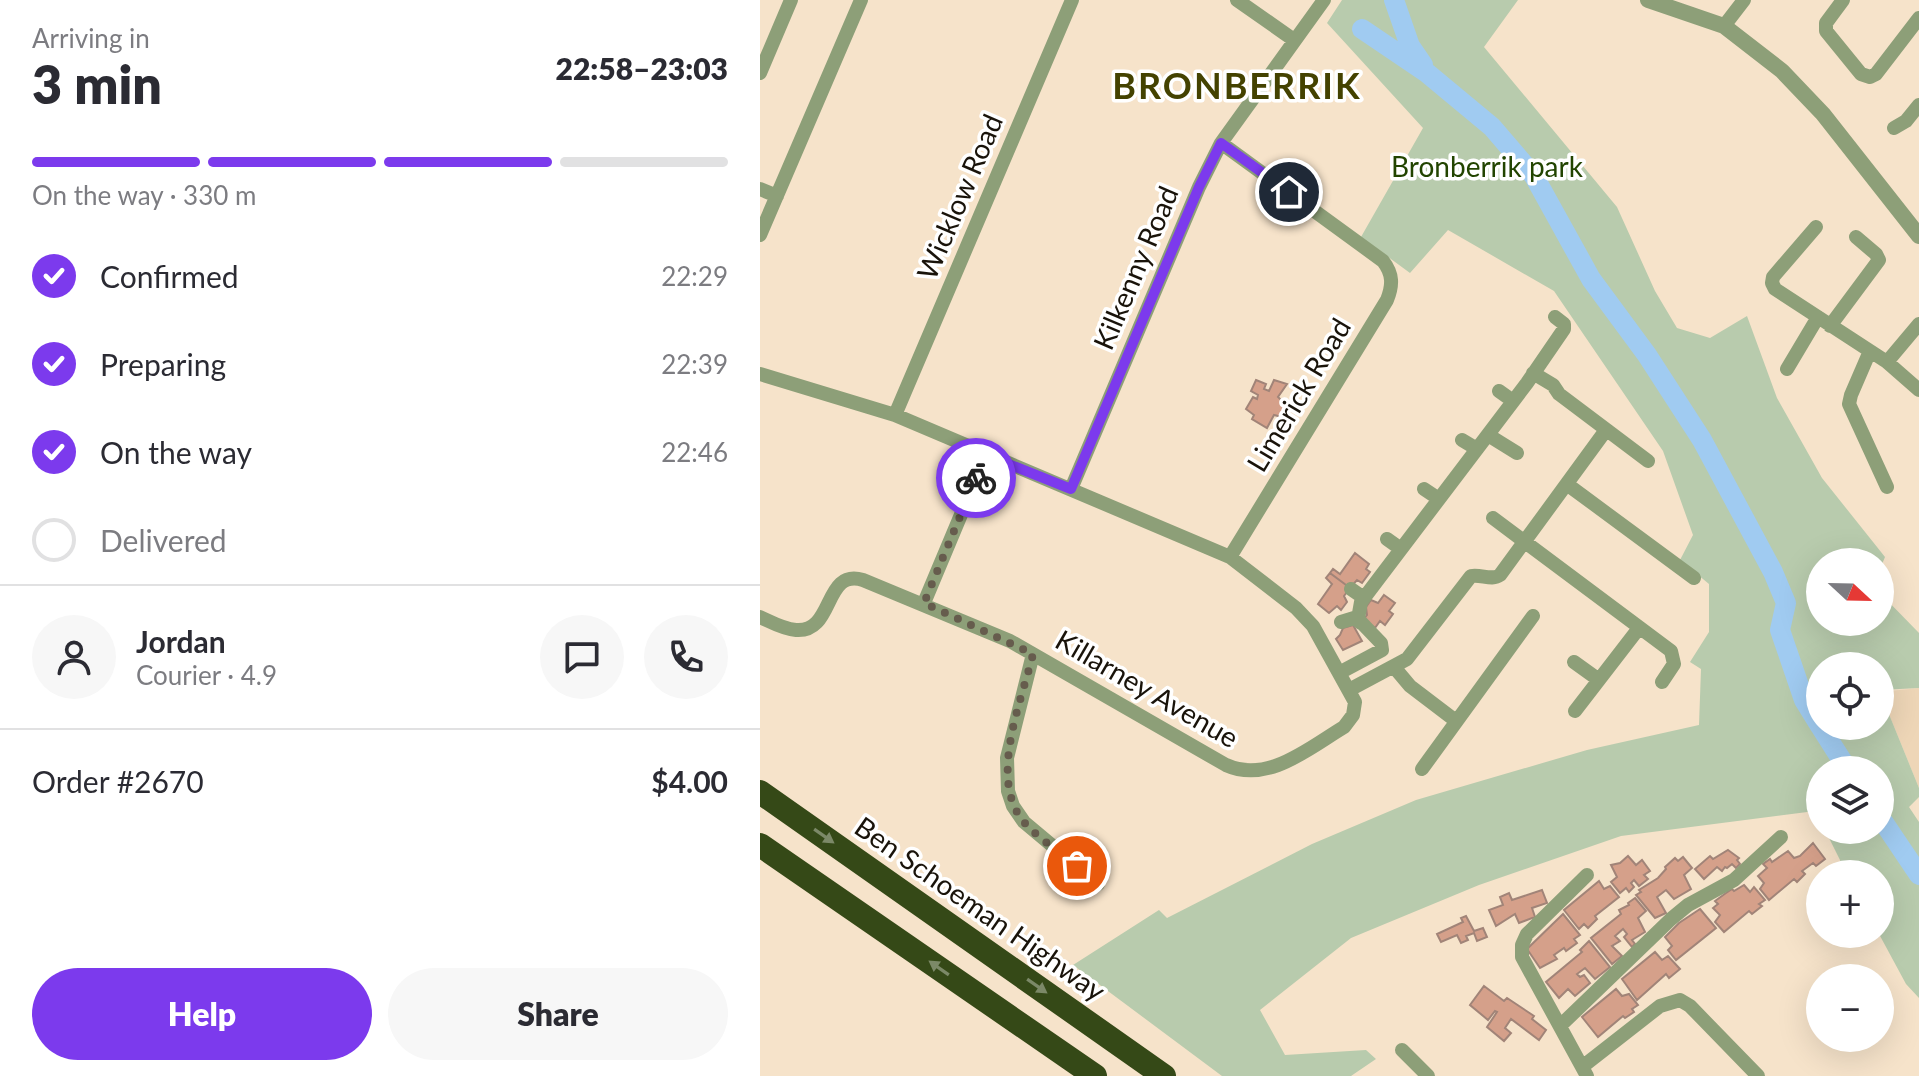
<!DOCTYPE html>
<html lang="en">
<head>
<meta charset="utf-8">
<style>
	body { margin:0; font-family:Lato,sans-serif; background:#f7f7f7; color:#2b2b33; height:100vh; display:flex; flex-direction:column; font-size:30px; white-space:nowrap }
	* { box-sizing:border-box; margin:0 }
	p { font-size:26px; color:#7c7c81 }
	.icon { flex:none; width:44px; height:44px; fill:none; stroke:currentColor; stroke-width:2; stroke-linecap:round; stroke-linejoin:round }
	.map { position:relative; flex:1; overflow:hidden }
	.details { display:flex; flex-direction:column; background:#fff; width:760px }
	.details>* { flex:none }
	.needle { width:52px; rotate:112deg }
	.buttons { position:absolute; left:1046px; top:548px; display:grid; gap:16px }
	.buttons a { display:grid; place-items:center; width:88px; height:88px; border-radius:50%; background:#fff; box-shadow:0 8px 32px #0002; font-size:40px }
	.pin { position:absolute; display:grid; place-items:center; width:68px; height:68px; color:#fff; margin:-34px; border:4px solid #fff; border-radius:50%; box-shadow:0 2px 8px #0007 }
	.courier { position:absolute; display:grid; place-items:center; width:80px; height:80px; margin:-40px; border:6px solid #7c3aed; border-radius:50%; background:#fff; color:#222; box-shadow:0 2px 10px #0007 }
	.head em { font-style:normal; font-weight:800 }
	.head div { display:flex; flex-direction:column-reverse }
	.head { display:flex; align-items:center; justify-content:space-between; height:136px; padding:0 32px }
	h1 { font-size:52px; font-weight:800; line-height:60px }
	.bar { display:grid; grid-template-columns:repeat(4,1fr); gap:12px 8px; align-content:center; height:96px; padding:0 32px }
	.bar i { height:10px; border-radius:6px; background:#e1e1e2 }
	.bar .active { background:#7c3aed }
	.bar p { grid-column:span 4 }
	.line { display:flex; align-items:center; gap:20px; padding:0 32px; border-top:2px solid #e1e1e2 }
	.line div { flex:1 }
	.round { display:grid; place-items:center; flex:none; width:84px; height:84px; border-radius:42px; background:#f7f7f7 }
	ol { padding:0 32px; list-style:none }
	li { display:flex; align-items:center; gap:24px; height:88px }
	li p { margin-inline-start:auto }
	li .icon { padding:8px; border-radius:50%; background:#7c3aed; color:#fff; stroke-width:4 }
	li:last-child { color:#7c7c81 }
	li i { width:44px; height:44px; border:4px solid #e1e1e2; border-radius:50% }
	.button { display:flex; gap:16px; margin-top:auto; padding:16px 32px }
	.button a { flex:1; height:92px; border-radius:48px; background:#7c3aed; color:#fff; font-size:32px; font-weight:800; line-height:92px; text-align:center }
	.button a+a { background:#f7f7f7; color:#2b2b33 }
	main { display:flex; flex:1; min-height:0 }
	.map>svg:first-child { display:block }
</style>
</head>
<body>
<main>
<section class="details">
<div class="head"><div><h1>3 min</h1><p>Arriving in</p></div><em>22:58–23:03</em></div>
<div class="bar"><i class="active"></i><i class="active"></i><i class="active"></i><i></i><p>On the way · 330 m</p></div>
<ol>
<li><svg class="icon" aria-label="check" viewBox="0 0 24 24"><path d="M5 12l5 5 9-10"/></svg>Confirmed<p>22:29</p></li>
<li><svg class="icon" aria-label="check" viewBox="0 0 24 24"><path d="M5 12l5 5 9-10"/></svg>Preparing<p>22:39</p></li>
<li><svg class="icon" aria-label="check" viewBox="0 0 24 24"><path d="M5 12l5 5 9-10"/></svg>On the way<p>22:46</p></li>
<li><i></i>Delivered</li>
</ol>
<div class="line" style="height:144px"><a class="round"><svg class="icon" aria-label="person" viewBox="0 0 24 24"><circle cx="12" cy="8" r="4"/><path d="M4 21q1-7 8-7t8 7"/></svg></a><div><b>Jordan</b><p>Courier · 4.9</p></div><a class="round"><svg class="icon" aria-label="chat" viewBox="0 0 24 24"><path d="M4 5h16v11H9l-5 4z"/></svg></a><a class="round"><svg class="icon" aria-label="phone" viewBox="0 0 24 24"><path d="M5 4h4l2 5-3 2q2 4 5 5l2-3 5 2v4C11 20 4 13 5 4z"/></svg></a></div>
<div class="line" style="height:104px"><div>Order #2670</div><b>$4.00</b></div>
<div class="button"><a>Help</a><a>Share</a></div>
</section>
<div class="map">
<svg width="1159" height="1076" viewBox="0 0 1159 1076">
	<rect width="100%" height="100%" fill="#f6e3ca"/>
	<path fill="#eed6b7" d="M1159,688V788L1120,692Z"/>
	<path fill="#b8cbad" d="M582,0H758L724,47L857,207L895,291L917,328L950,338L987,316L1017,398L1062,478L1125,557L1120,569V562H1060V622H1120V593L1159,633V688L1120,690V666H1060V726H1120V692L1159,788V797L1149,807L1159,822V998L1146,984L1119,934L1120,874H1087L1065,830H1120V770H1060V821L1055,811L861,836L719,885L591,938L500,1010L525,1055L606,1050L616,1059L591,1076H462L313,965L399,910L407,918L552,844L656,800L827,750L939,725L941,669L930,662L949,632V584L920,560L933,535L903,451L794,291L688,230L650,273L601,237L663,128L567,23Z"/>
	<g fill="none" stroke-linecap="round" stroke-linejoin="round">
		<path stroke="#a0cbf1" stroke-width="20" d="M634,0L650,46L663,65
			M602,29L667,73L732,127L774,176L831,279L887,355L942,440L1013,572L1026,603L1020,630L1044,700L1060,726
			M1060,726L1088,770
			M1120,817L1159,875"/>
	</g>
	<path fill="#d5a08a" stroke="#a18478" stroke-width="2" d="M496,380L506,384L504,389L509,391L514,380L527,384L518,397L528,407L522,417L514,415L507,428L492,419L494,415L486,409L493,397L497,399L498,395L491,391Z
		M595,553L609,564L606,569L610,572L602,583L597,580L590,588L570,573L573,569L580,574Z
		M570,573L590,588L584,596L587,602L581,610L577,606L569,613L558,604L572,584L566,578Z
		M624,595L635,603L629,611L633,614L625,625L620,621L615,628L603,620L607,615L606,607L611,600L618,603Z
		M593,625L602,641L583,650L576,639L580,635L583,628Z
		M1053,843L1065,859L1056,866L1053,863L1042,871L1045,874L1037,882L1034,879L1009,900L1000,889L1004,883L998,876L1007,868L1003,864L1010,859L1012,862L1028,851L1034,858L1040,856Z
		M968,850L979,858L977,860L980,864L976,868L972,864L967,868L965,867L962,871L957,867L944,879L935,869L950,856L953,859Z
		M868,856L876,865L882,860L890,871L884,875L888,879L879,886L874,880L871,883L874,887L869,892L866,888L860,893L851,882L857,877L851,865L860,863Z
		M923,857L932,868L924,875L931,889L914,899L906,890L897,897L906,913L895,918L876,895L881,892L879,890L898,878L906,869L905,867L915,858L918,861Z
		M839,881L844,889L850,886L859,897L835,916L837,919L828,928L824,924L819,929L804,910Z
		M984,885L990,892L994,887L1005,900L999,904L1002,906L992,914L989,911L964,932L955,922L960,915L953,908L958,904L955,901L966,893L972,889L974,891Z
		M782,890L787,903L772,908L775,917L759,923L755,914L736,926L729,910L743,905L740,897L749,893L752,900Z
		M875,898L886,911L878,918L885,932L872,940L875,944L872,947L864,937L867,934L863,929L855,936L860,941L852,946L862,956L852,964L831,938L861,914L859,910L869,905L868,903Z
		M940,909L956,928L916,960L908,950L912,946L905,937L919,923Z
		M803,914L820,935L814,939L817,943L806,951L804,948L794,955L797,959L780,968L767,949Z
		M706,916L714,931L723,928L727,937L717,941L714,933L706,936L708,940L701,943L697,935L681,942L677,934L703,922L701,918Z
		M829,941L850,967L835,979L825,968L817,974L820,977L824,975L830,983L815,996L808,989L799,998L786,982L822,952L820,950Z
		M895,952L902,960L908,956L920,969L909,978L906,974L877,1000L862,979Z
		M724,986L744,1001L747,998L774,1016L772,1019L786,1030L779,1040L751,1019L745,1028L751,1033L744,1041L727,1027L737,1012L735,1011L728,1020L710,1005Z
		M856,989L862,996L869,994L878,1005L872,1009L874,1012L865,1018L863,1016L838,1037L822,1017Z"/>
	<g fill="none" stroke-linecap="round" stroke-linejoin="round">
		<path stroke="#8d9f78" stroke-width="14" d="M477,0L534,40
			M1083,0L1066,23V31L1101,74L1110,77L1116,74L1159,18
			M964,26L984,0
			M0,73L31,0
			M1134,128L1146,121L1159,105
			M461,143L623,261C633,274 633,285 627,300L470,557
			M0,189L17,196
			M1056,227L1013,277L1012,283L1015,289L1127,362L1159,390
			M0,235L101,0
			M1070,326L1119,260L1116,254L1096,237
			M1110,351L1091,395L1089,404L1127,487
			M1127,362L1159,324
			M1027,369L1058,317
			M773,373L793,385L799,394L888,461
			M0,374L135,415L470,557L536,608L553,626L595,702L593,715L584,727C549,748 508,784 466,765L250,641L103,580C63,568 75,633 36,630C23,629 11,622 0,617
			M739,391L753,401
			M135,415L312,0
			M728,435L757,453
			M702,440L717,449
			M808,485L934,578
			M311,489L439,187L461,143L564,0
			M664,489L679,499
			M733,518L911,651L914,664L902,682
			M627,539L641,549
			M591,589L604,598
			M164,603L226,455
			M581,622L594,618L601,623
			M273,654L247,758L248,791L253,806L264,822L338,884
			M814,662L839,680
			M634,667L650,686L696,721
			M579,673L622,650L621,643L598,619L601,602L767,383L804,329V324L795,317
			M589,690L647,659L711,576C721,574 732,581 740,575L846,430
			M815,711L879,628
			M662,769L773,616
			M801,1025L911,919L928,905L974,880L1021,837
			M642,1050L668,1076
			M822,1067L900,1006L920,1000L930,1006L998,1076
			M827,1076L762,957V945L767,934L827,875"/>
		<path stroke="#8d9f78" stroke-width="16" d="M888,0L964,26L1022,71L1063,114L1159,236"/>
		<path stroke="#354917" stroke-width="24" d="M0,792L404,1076
			M0,845L335,1076"/>
	</g>
	<defs><path id="oneway-solid" d="M-6-.8H1V-3.2L6.5 0L1 3.2V.8H-6Z" transform="scale(2)"/></defs>
	<g fill="#7c8968">
		<use href="#oneway-solid" transform="translate(64 836) rotate(35)"/>
		<use href="#oneway-solid" transform="translate(179 968) rotate(-145)"/>
		<use href="#oneway-solid" transform="translate(277 986) rotate(35)"/>
	</g>
	<g fill="none" stroke-linecap="round" stroke-linejoin="round">
		<path stroke="#665c4d" stroke-width="8" stroke-dasharray="0 14.4" d="M216,478L164,603L273,654C261,703 228,780 264,822C279,839 300,852 317,866"/>
		<path stroke="#7c3aed" stroke-width="10" d="M216,478L226,455L311,489L439,187L461,143L529,192"/>
	</g>
	<g text-anchor="middle" stroke-width="7" stroke-linejoin="round" paint-order="stroke">
		<g font-size="28" fill="#240" stroke="#fff">
			<text x="727" y="177">Bronberrik park</text>
		</g>
		<g font-size="28" fill="#19130a" stroke="#fff">
			<text transform="translate(200 197) rotate(-67)" y="10">Wicklow Road</text>
			<text transform="translate(376 268) rotate(-67)" y="10">Kilkenny Road</text>
			<text transform="translate(539 395) rotate(-59)" y="10">Limerick Road</text>
			<text transform="translate(387 689) rotate(30)" y="10">Killarney Avenue</text>
			<text transform="translate(220 909) rotate(35)" y="10">Ben Schoeman Highway</text>
		</g>
		<g font-size="36" font-weight="bold" letter-spacing="2" fill="#444200" stroke="#fff">
			<text x="477" y="99">BRONBERRIK</text>
		</g>
	</g>
</svg>
<div class="buttons">
<a><svg class="needle" viewBox="-14 -14 28 28"><path d="M0-13l5 13h-10z" fill="#e53935"/><path d="M0 13l5-13h-10z" fill="#7c7c81"/></svg></a>
<a><svg class="icon" aria-label="locate" viewBox="0 0 24 24"><circle cx="12" cy="12" r="6"/><path d="M12 2v4M12 18v4M2 12h4M18 12h4"/></svg></a>
<a><svg class="icon" aria-label="layers" viewBox="0 0 24 24"><path d="M12 4l9 5-9 5-9-5zM3 14l9 5 9-5"/></svg></a>
<a>+</a>
<a>−</a>
</div>
<div class="pin" style="left:317px;top:866px;background:#ea580c"><svg class="icon" aria-label="bag" viewBox="0 0 24 24"><path d="M5 8h14l-1 12H6zM9 8a3 3 0 0 1 6 0"/></svg></div>
<div class="pin" style="left:529px;top:192px;background:#1f2937"><svg class="icon" aria-label="home" viewBox="0 0 24 24"><path d="M3 11l9-7 9 7M6 9v11h12V9"/></svg></div>
<div class="courier" style="left:216px;top:478px"><svg class="icon" aria-label="bike" viewBox="0 0 24 24"><circle cx="6" cy="16" r="4"/><circle cx="18" cy="16" r="4"/><path d="M6 16l4-8h5l3 8M10 8l3 8H6M13 5h3"/></svg></div>
</div>
</main>
</body>
</html>
